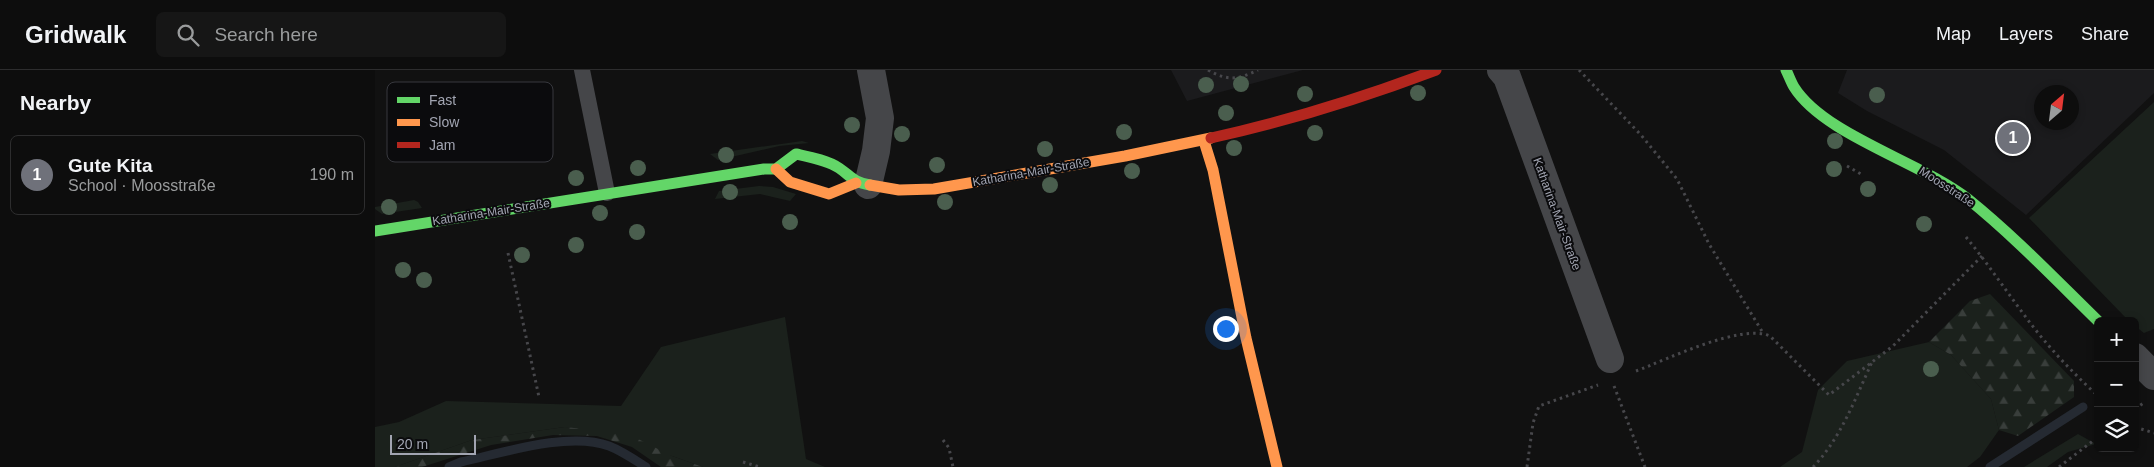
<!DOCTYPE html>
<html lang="en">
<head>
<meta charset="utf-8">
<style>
  body { margin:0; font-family:Arial,sans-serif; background:#161616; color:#f1f3f6 }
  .controls { position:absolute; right:15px; bottom:15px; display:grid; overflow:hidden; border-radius:8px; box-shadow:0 2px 8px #0003 }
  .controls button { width:45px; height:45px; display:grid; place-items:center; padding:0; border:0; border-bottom:1px solid #2d2d2e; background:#0d0d0d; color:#f1f3f6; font:25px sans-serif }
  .compass { position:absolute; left:1659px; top:15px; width:45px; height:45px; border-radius:50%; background:#0d0d0d; box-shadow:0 2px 8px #0003; rotate:28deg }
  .scale { position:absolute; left:15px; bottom:12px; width:86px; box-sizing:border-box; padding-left:5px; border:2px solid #a2a5b2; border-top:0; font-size:14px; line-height:18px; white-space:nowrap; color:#a2a5b2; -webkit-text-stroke:4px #0b0b0d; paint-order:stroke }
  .you { position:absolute; left:850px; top:258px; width:18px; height:18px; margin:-12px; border:4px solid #fff; border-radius:50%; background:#1a73e8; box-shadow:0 0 0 8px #1a73e833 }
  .badge { display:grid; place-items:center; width:32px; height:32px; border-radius:50%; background:#6f717a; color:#fff; font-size:16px; font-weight:700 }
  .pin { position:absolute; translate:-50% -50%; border:2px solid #fff; box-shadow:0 1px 5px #0006 }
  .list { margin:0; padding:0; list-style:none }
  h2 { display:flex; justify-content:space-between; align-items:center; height:65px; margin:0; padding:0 20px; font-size:21px }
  h2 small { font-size:16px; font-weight:400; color:#9a9c9d }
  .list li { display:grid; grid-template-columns:32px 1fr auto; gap:15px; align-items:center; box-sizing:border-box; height:80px; margin:0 10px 10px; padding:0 10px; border:1px solid #2d2d2e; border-radius:8px }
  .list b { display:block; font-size:19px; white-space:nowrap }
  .list p { margin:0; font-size:16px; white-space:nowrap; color:#9a9c9d }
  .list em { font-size:16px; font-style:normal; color:#9a9c9d }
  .icon { flex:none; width:28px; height:28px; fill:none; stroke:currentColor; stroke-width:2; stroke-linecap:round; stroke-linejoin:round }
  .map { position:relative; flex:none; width:1779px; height:397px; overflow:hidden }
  header { display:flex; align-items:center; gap:30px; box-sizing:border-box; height:70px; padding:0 25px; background:#0d0d0d; border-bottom:1px solid #2d2d2e }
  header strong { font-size:24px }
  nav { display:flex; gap:28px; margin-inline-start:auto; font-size:18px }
  .search { width:350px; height:45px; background:#161616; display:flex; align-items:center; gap:12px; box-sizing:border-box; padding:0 18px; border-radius:8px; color:#9a9c9d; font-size:19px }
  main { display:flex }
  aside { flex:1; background:#0d0d0d }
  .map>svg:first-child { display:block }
</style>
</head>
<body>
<header>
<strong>Gridwalk</strong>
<div class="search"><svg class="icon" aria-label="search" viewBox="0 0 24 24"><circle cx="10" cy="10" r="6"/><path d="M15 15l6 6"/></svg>Search here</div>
<nav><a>Map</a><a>Layers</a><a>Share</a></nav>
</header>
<main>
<aside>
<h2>Nearby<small></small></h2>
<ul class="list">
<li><span class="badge">1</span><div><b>Gute Kita</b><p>School · Moosstraße</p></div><em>190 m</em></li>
</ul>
</aside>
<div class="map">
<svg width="1779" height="397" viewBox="0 0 1779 397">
  <defs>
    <pattern id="forest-firs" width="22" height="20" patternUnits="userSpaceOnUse" patternTransform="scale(1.25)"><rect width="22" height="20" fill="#1b211c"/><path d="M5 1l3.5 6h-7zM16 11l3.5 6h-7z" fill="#393e3b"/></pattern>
  </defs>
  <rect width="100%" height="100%" fill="#111"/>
  <g fill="#1b1b1d" fill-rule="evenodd">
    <polygon points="796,0 928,0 812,31"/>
    <path d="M 1472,0 L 1779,0 L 1779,23 L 1651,145 L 1569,80 L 1492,41 L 1463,23 ZM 1666,22 L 1696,22 L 1696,52 L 1666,52 Z"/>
  </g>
  <g fill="#1b211c">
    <polygon points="1779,32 1779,259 1769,263 1760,256 1760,251 1754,251 1750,247 1654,148"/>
    <polygon points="427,71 434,73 404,76 343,90 335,84"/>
    <polygon points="384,116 398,117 421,124 415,131 385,124 340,129 344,121"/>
    <polygon points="39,130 43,132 47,138 7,144 0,139 0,137"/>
    <polygon points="410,247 431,389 450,397 328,397 297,386 190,357 97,370 20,397 0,397 0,357 24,352 71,331 246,336 286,277"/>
    <polygon points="1554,272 1576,285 1616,329 1624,360 1605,387 1592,397 1405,397 1427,382 1443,320 1472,291"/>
    <polygon points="1703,364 1721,374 1693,382 1672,397 1649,397"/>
  </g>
  <g fill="url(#forest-firs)">
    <polygon points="1615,224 1699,311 1699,327 1643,366 1624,360 1616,329 1576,285 1554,272 1595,231"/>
    <polygon points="190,357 253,364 297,386 328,397 286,397 257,377 222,366 178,365 116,375 47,397 20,397 97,370"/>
  </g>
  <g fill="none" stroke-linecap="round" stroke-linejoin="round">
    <g stroke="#252a32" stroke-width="9">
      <path d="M 74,397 L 86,392 C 127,383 194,361 234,376 C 247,381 260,390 271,397"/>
      <polyline points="1615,397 1708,337"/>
    </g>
    <g stroke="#47474b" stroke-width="3" stroke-dasharray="2.5 4" stroke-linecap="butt">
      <path d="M 833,0 C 853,11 862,10 883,0"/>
      <polyline points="1204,0 1266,65 1302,109 1334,174 1388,263"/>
      <polyline points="1472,96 1486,104"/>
      <path d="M 1591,167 C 1613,194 1632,222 1653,250 C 1673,277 1698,303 1723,326"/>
      <polyline points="133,183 164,327"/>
      <path d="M 1261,301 C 1291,290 1366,253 1395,266 L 1454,325 L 1518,276 L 1607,186"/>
      <polyline points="1239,316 1270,397"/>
      <polyline points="1760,339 1770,332"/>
      <polyline points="1760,357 1779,363"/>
      <polyline points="568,370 574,378 578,397"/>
      <polyline points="368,392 385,397"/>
      <polyline points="1152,397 1158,353 1164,336 1223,315"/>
      <path d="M 1438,397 C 1466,368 1480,329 1497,292"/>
      <polyline points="1684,397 1723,367"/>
    </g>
    <polyline stroke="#454649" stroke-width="16" points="207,0 232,123"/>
    <g stroke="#454649" stroke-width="28">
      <polyline points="1126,0 1132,7 1235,289"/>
      <polyline points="493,115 501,81 505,48 496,0"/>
      <polyline points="1760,287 1779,306"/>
    </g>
    <g stroke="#63d668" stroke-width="11">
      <path d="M 1411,0 C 1414,6 1416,12 1419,17 C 1449,65 1546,92 1593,129 C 1639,166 1681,210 1723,251"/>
      <path d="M 0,161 L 389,99 L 401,99 L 421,84 C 435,87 452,90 464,98 C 477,107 478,112 495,115"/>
    </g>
    <g stroke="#ff974d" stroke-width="11">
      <polyline points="829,71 838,100 871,268 902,397"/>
      <polyline points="401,99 415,112 454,124 481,113"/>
      <polyline points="495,115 524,120 559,119 750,86 836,68"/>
    </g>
    <path stroke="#b3261e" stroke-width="11" d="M 836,68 C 913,51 987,28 1061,0"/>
  </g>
  <g fill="#4a5e4e">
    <circle cx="866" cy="14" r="8"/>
    <circle cx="831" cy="15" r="8"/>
    <circle cx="1043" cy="23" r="8"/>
    <circle cx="930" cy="24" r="8"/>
    <circle cx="1502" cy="25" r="8"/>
    <circle cx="851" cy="43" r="8"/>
    <circle cx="477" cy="55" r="8"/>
    <circle cx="749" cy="62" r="8"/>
    <circle cx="940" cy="63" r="8"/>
    <circle cx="527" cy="64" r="8"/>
    <circle cx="1460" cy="71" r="8"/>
    <circle cx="859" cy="78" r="8"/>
    <circle cx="670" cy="79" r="8"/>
    <circle cx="351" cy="85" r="8"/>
    <circle cx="562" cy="95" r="8"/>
    <circle cx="263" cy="98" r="8"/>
    <circle cx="1459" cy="99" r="8"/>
    <circle cx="757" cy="101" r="8"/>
    <circle cx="201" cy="108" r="8"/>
    <circle cx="675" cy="115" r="8"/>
    <circle cx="1493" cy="119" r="8"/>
    <circle cx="355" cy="122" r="8"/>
    <circle cx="570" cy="132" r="8"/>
    <circle cx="14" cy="137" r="8"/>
    <circle cx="225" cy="143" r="8"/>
    <circle cx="415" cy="152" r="8"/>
    <circle cx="1549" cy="154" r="8"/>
    <circle cx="262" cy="162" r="8"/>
    <circle cx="201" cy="175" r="8"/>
    <circle cx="147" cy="185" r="8"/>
    <circle cx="28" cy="200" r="8"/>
    <circle cx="49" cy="210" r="8"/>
    <circle cx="1556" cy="299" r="8"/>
  </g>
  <g text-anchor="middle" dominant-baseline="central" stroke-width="4" stroke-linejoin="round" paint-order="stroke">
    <g font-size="12" fill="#a2a5b2" stroke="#0b0b0d">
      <text transform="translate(656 102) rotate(-10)">Katharina-Mair-Straße</text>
      <text transform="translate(1572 117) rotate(33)">Moosstraße</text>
      <text transform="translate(116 142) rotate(-9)">Katharina-Mair-Straße</text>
      <text transform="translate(1182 144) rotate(70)">Katharina-Mair-Straße</text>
    </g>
  </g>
  <rect x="12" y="12" width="166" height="80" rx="8" fill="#0b0b0d" stroke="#38393f" stroke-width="1"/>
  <rect x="22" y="27" width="23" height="6" fill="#63d668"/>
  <rect x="22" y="49" width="23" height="7" fill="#ff974d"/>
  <rect x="22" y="72" width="23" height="6" fill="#b3261e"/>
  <g font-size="14" fill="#a2a5b2">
    <text x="54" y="35">Fast</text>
    <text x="54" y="57">Slow</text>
    <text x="54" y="80">Jam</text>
  </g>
</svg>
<div class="controls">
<button>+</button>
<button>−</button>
<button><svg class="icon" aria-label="layers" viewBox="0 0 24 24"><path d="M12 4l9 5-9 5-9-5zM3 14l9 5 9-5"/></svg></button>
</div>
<svg class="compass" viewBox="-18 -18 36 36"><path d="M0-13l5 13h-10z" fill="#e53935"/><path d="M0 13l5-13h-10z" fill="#9a9c9d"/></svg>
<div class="scale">20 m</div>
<div class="you"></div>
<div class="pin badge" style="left:1638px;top:68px">1</div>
</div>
</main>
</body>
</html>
